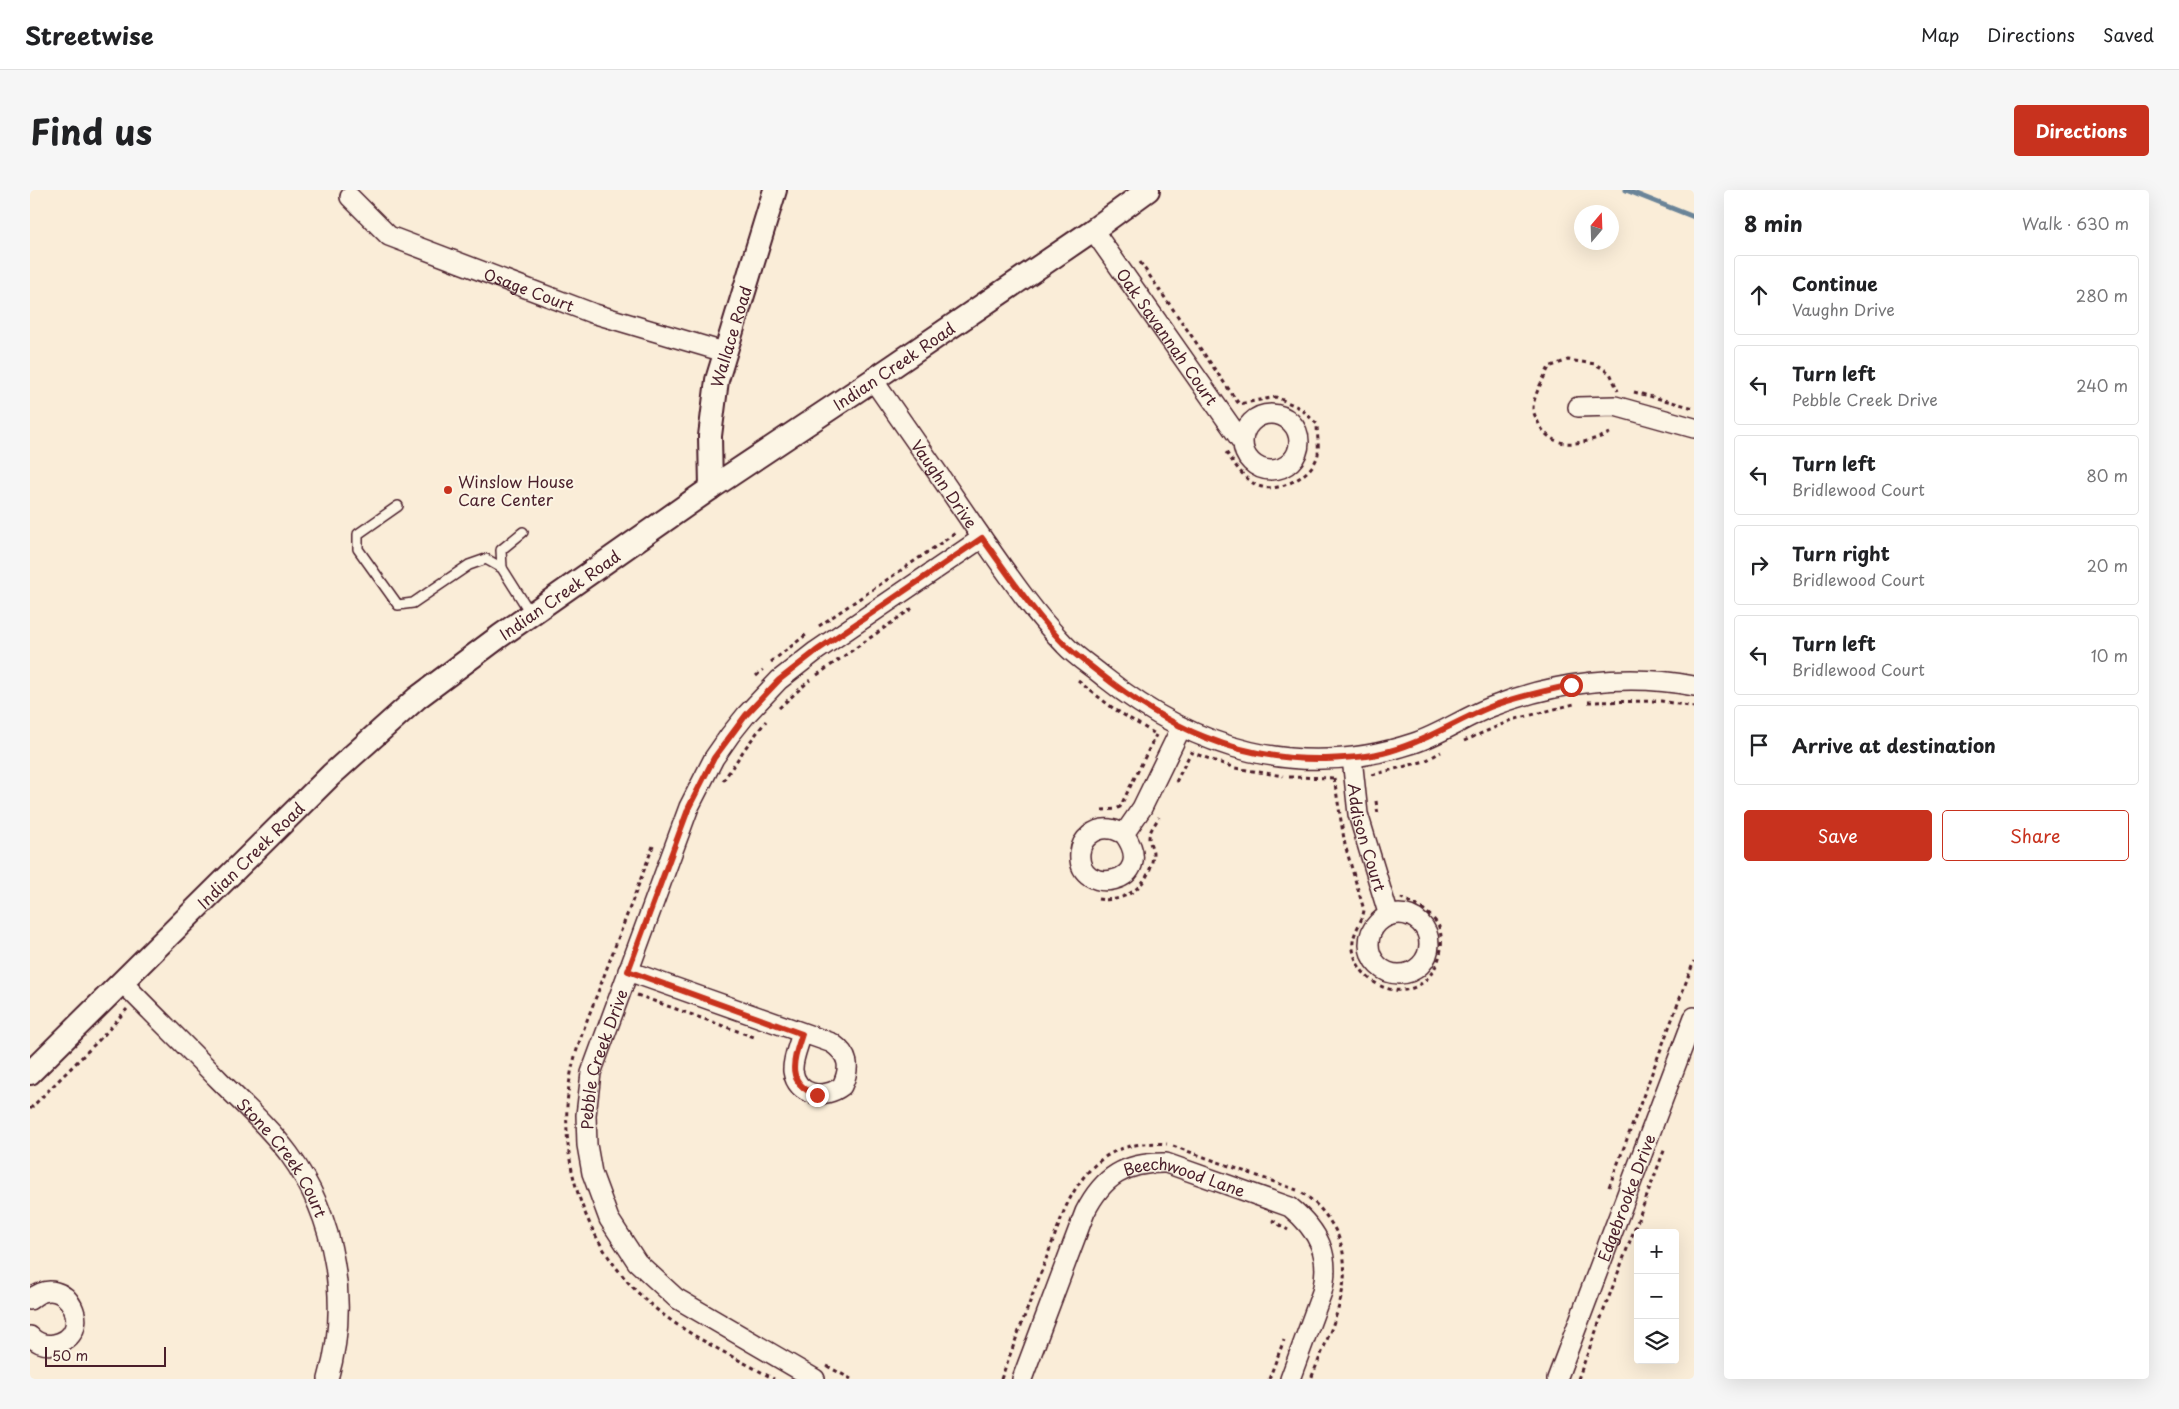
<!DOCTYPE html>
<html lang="en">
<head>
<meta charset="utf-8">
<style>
  body { margin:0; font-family:"Playpen Sans",sans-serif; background:#f6f6f6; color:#202124 }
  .controls { position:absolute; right:15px; bottom:15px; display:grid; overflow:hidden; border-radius:5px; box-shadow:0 5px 20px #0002 }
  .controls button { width:45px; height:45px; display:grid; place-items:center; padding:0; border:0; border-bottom:1px solid #e0e0e0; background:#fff; color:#202124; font:25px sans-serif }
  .compass { position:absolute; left:1544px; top:15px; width:45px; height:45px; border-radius:50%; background:#fff; box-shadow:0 5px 20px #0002; rotate:19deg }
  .scale { position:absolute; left:15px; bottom:12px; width:121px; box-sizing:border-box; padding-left:5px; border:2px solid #4a1f2b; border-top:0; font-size:14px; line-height:18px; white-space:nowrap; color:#4a1f2b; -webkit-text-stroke:4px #fcf5e5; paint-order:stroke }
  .stop { position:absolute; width:15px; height:15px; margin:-11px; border:4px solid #c8321e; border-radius:50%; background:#fff }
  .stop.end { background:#c8321e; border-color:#fff; box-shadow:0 1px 5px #0008 }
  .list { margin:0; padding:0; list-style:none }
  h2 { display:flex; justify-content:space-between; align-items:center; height:65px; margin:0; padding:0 20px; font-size:21px }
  h2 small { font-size:16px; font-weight:400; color:#757577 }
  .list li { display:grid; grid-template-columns:32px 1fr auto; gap:15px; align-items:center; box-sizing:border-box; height:80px; margin:0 10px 10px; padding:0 10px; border:1px solid #e0e0e0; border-radius:5px }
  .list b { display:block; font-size:19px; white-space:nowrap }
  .list p { margin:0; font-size:16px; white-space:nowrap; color:#757577 }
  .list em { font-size:16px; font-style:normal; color:#757577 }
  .actions { display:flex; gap:10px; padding:15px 20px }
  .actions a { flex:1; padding:11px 0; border:1px solid #c8321e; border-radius:5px; text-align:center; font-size:18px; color:#c8321e }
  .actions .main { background:#c8321e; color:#fff }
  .icon { flex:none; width:28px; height:28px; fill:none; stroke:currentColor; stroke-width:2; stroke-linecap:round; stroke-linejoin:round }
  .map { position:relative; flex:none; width:1664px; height:1189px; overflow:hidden; border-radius:5px }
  header { display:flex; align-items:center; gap:30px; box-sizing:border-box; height:70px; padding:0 25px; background:#fff; border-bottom:1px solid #e0e0e0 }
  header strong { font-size:24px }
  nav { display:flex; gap:28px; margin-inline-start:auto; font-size:18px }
  .intro { display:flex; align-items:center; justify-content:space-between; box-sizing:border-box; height:120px; padding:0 30px }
  h1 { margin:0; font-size:35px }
  .button { padding:12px 22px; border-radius:5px; background:#c8321e; color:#fff; font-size:18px; font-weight:700 }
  main { display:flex; gap:30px; padding:0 30px }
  aside { flex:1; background:#fff; border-radius:5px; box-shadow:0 5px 20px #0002 }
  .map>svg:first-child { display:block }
</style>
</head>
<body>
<header>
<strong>Streetwise</strong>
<nav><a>Map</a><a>Directions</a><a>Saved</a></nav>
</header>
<div class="intro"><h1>Find us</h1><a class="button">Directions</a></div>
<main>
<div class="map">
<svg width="1664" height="1189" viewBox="0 0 1664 1189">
  <rect width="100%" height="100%" fill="#faedd8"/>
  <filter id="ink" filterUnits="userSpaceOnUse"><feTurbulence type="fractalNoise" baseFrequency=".02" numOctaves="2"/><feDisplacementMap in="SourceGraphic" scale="10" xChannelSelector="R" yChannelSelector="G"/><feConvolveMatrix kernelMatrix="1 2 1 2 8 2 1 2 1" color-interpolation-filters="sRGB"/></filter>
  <g filter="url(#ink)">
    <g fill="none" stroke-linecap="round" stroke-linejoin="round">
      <polyline stroke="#6b8498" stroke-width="5" points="1596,0 1664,27"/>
      <g stroke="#4a1f2b" stroke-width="12">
        <g id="service">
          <polyline points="368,316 328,344 328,359 368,415 383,413 439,375 456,369 472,378 501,424"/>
          <polyline points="472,378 471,360 493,342"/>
        </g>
      </g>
      <g stroke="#4a1f2b" stroke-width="22">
        <g id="minor">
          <path id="s1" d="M 320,7 L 359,46 L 562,123 L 694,162"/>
          <path id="s2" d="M 1063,40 L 1212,252"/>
          <path id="s3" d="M 843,190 C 878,240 912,289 946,339 C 974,379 1001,420 1035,455 C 1046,467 1061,476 1074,487 C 1165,560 1270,591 1384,553 C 1411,544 1435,527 1461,517 C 1524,492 1597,483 1664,496"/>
          <polyline points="1548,217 1585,216 1664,238"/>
          <circle cx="1241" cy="252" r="28"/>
          <path id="s4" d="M 1322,568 L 1328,624 L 1359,726"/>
          <path d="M 1094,644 C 1131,694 1046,709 1050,663 C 1051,649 1065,637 1080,639 C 1084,639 1090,642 1094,644 L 1112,618 L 1151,538"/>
          <circle cx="1369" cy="754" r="30"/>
          <path d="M 598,781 L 802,853 C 819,865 821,877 812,896 C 795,909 767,907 763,881 C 762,869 769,855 772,843"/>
          <path id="s5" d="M 92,792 C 124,825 157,857 189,890 C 213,914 239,937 259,964 C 306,1028 320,1113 298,1189"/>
          <path d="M 0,1110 C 37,1077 68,1146 24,1154 C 15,1156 7,1153 0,1146"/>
          <path id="s6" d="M 785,1189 L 646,1108 L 607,1072 L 579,1029 L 562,983 L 557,955 L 556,925 L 561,883 L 659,617 L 684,568 L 700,545 L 716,525 L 749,490 L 786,461 L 952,348"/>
          <path id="s7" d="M 992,1189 L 1055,1022 C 1073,986 1096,972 1136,973 L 1260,1017 C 1289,1041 1301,1065 1292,1102 L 1260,1189"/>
          <path id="s8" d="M 1527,1189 L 1664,827"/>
        </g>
      </g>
      <g stroke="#4a1f2b" stroke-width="26">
        <g id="tertiary">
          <path id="s9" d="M 681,298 L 680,246 L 687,190 L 745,0"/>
          <path id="s10" d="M 0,883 L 301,585 L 387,508 L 470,446 L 681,298 L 843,190 L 1063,40 L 1118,0"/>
        </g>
      </g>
      <g stroke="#4a1f2b" stroke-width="3" stroke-dasharray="4 4" stroke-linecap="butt">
        <path d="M 1110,72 L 1209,214 L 1246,207 L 1270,218 L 1287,234 C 1287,243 1289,255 1288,264 C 1286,275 1275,285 1266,290 C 1229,309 1216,291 1196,262"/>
        <polyline points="1604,202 1664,218"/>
        <path d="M 1580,243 C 1555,254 1522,263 1508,232 C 1506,228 1503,222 1503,218 C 1504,204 1513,190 1519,177 L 1538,170 L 1565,174 L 1580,183 L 1588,201"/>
        <polyline points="789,436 927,342"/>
        <polyline points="741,472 777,444"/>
        <polyline points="787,485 884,417"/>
        <polyline points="726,486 733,480"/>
        <polyline points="1048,491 1084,519 1127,545"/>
        <polyline points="1558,512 1631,511 1664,517"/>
        <polyline points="749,518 780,490"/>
        <polyline points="1434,551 1482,530 1544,514"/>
        <polyline points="1160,562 1205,578 1253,586"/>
        <polyline points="1342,585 1395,571 1411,562"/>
        <polyline points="1259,587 1305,588"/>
        <path d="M 1304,588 L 1315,655 L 1334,720 C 1332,734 1321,743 1323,759 C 1327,789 1362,811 1389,795 C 1407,784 1416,758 1409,737 C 1408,733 1401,726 1397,723 C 1391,716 1379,712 1371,708"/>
        <polyline points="693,591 716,557 736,531"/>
        <polyline points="1146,592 1161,562"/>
        <polyline points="1346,611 1348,625"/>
        <polyline points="1072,620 1086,619 1090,617 1126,545"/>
        <path d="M 623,656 C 606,702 588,748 571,794 C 560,823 547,853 541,883 C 525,968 554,1055 618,1112 C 653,1144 703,1166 744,1189"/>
        <path d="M 1068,709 C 1097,714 1122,693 1123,663 C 1123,658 1119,653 1119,648 C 1119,641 1126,633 1129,627"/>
        <polyline points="607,805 724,847"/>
        <polyline points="0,919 74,845 97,819"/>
        <polyline points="1143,956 1267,1000"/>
        <polyline points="1579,997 1664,771"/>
        <path d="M 1272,1003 C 1285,1011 1295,1023 1303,1036 C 1332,1085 1299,1142 1281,1189"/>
        <polyline points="1242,1030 1258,1040"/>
        <polyline points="797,1176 821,1189"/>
        <path d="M 971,1189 L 1034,1021 C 1055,974 1084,949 1137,954"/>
        <polyline points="1239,1189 1254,1150"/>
        <polyline points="1548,1189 1635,958"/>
      </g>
      <use href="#service" stroke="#fcf5e5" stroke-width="9"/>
      <use href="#minor" stroke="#fcf5e5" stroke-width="19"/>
      <use href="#tertiary" stroke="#fcf5e5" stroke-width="22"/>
    </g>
  </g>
  <g fill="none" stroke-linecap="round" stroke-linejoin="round" filter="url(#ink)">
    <path stroke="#c8321e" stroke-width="6" d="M 787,905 C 754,893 764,869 772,844 L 598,781 L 659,617 L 684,568 L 716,525 L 749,490 L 786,461 L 952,348 C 979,385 1004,424 1036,456 C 1045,465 1057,473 1068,482 C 1137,537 1206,571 1296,569 C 1318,568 1339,567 1360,561 C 1396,551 1426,531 1460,517 C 1486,507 1514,501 1541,495"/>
  </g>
  <circle fill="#c8321e" stroke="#fcf5e5" stroke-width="2" cx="418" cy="300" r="5"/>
  <g text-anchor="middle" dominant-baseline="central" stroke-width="4" stroke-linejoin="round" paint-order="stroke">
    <g font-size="16" fill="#4a1f2b" stroke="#fcf5e5">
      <text stroke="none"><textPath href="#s1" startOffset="205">Osage Court</textPath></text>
      <text stroke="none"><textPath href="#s2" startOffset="130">Oak Savannah Court</textPath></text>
      <text stroke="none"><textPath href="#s9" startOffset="154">Wallace Road</textPath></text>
      <text stroke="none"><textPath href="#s10" startOffset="1120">Indian Creek Road</textPath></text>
      <text stroke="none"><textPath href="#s3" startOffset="126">Vaughn Drive</textPath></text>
      <text stroke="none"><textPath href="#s10" startOffset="715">Indian Creek Road</textPath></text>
      <text stroke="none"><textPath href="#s4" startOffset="81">Addison Court</textPath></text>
      <text stroke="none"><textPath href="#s10" startOffset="310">Indian Creek Road</textPath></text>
      <text stroke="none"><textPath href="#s6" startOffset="431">Pebble Creek Drive</textPath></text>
      <text stroke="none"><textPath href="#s5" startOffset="239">Stone Creek Court</textPath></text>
      <text stroke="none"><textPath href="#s7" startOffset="300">Beechwood Lane</textPath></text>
      <text stroke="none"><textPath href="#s8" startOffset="194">Edgebrooke Drive</textPath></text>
    </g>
    <g font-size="16" fill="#4a1f2b" stroke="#fcf5e5" text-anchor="start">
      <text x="428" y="291">Winslow House<tspan x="428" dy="18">Care Center</tspan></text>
    </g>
  </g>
</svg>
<div class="controls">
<button>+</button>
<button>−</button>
<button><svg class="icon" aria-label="layers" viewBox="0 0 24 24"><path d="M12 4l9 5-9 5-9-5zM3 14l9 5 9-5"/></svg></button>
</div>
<svg class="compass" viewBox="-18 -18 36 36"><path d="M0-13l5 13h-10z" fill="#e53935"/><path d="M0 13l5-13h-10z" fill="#757577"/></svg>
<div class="scale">50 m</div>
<div class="stop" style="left:1541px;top:495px"></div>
<div class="stop end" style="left:787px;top:905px"></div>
</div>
<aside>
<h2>8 min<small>Walk · 630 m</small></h2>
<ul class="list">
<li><svg class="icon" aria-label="ahead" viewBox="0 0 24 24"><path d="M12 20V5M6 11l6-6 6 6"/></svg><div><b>Continue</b><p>Vaughn Drive</p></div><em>280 m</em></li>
<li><svg class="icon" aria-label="left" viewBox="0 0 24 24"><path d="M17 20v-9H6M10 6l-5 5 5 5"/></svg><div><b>Turn left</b><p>Pebble Creek Drive</p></div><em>240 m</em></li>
<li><svg class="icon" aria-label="left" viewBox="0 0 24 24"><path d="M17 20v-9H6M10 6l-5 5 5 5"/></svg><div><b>Turn left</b><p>Bridlewood Court</p></div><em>80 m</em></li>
<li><svg class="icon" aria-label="right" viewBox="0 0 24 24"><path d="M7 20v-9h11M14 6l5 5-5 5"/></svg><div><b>Turn right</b><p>Bridlewood Court</p></div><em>20 m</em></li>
<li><svg class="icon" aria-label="left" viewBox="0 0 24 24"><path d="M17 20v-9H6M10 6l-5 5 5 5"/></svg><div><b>Turn left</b><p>Bridlewood Court</p></div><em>10 m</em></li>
<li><svg class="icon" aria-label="arrive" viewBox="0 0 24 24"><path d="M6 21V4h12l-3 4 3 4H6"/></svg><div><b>Arrive at destination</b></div></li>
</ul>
<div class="actions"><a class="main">Save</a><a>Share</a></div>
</aside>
</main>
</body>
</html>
